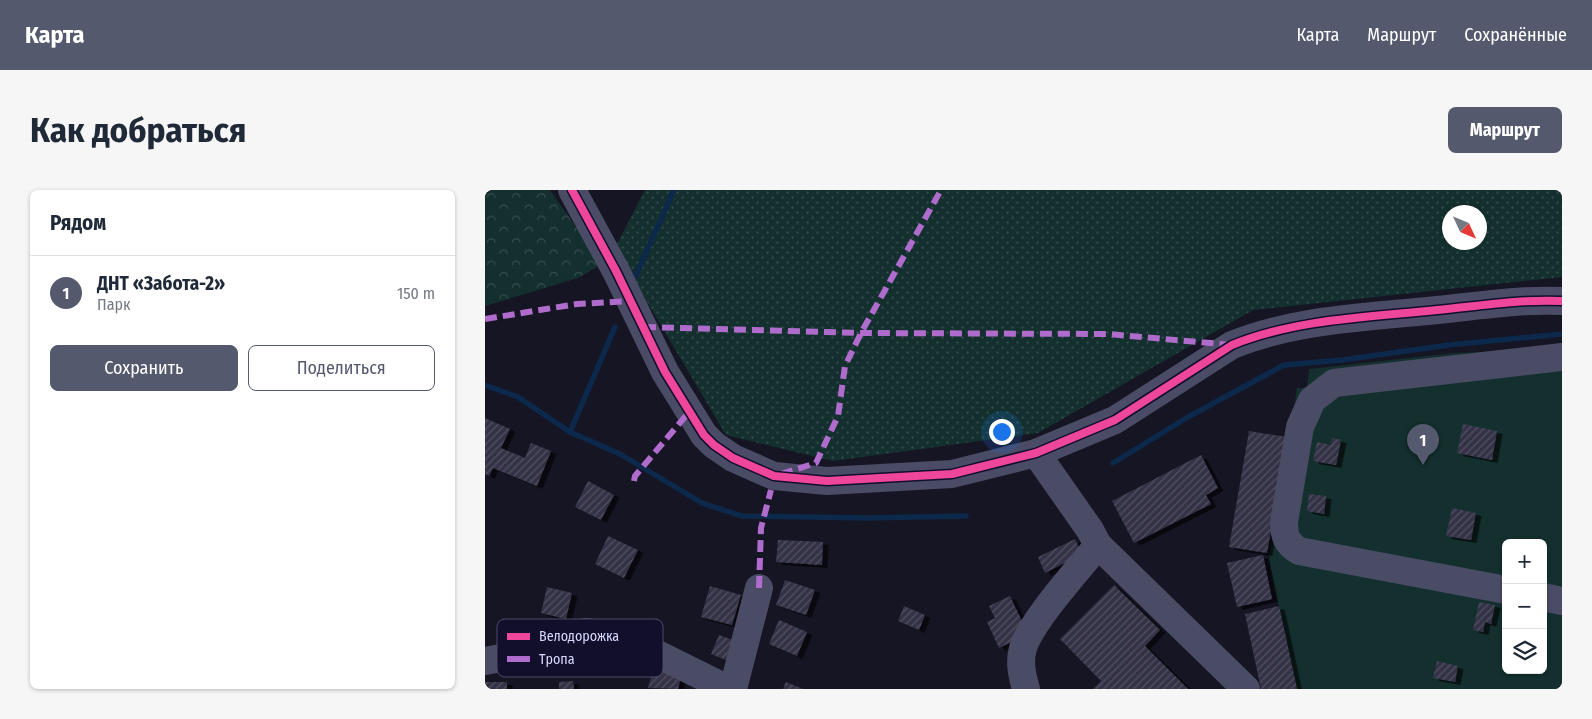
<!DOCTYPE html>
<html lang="ru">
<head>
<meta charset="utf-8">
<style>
  body { margin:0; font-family:"Fira Sans Condensed",sans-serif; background:#f6f6f7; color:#1f2937 }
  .controls { position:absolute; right:15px; bottom:15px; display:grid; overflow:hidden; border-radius:8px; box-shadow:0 1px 4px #0004 }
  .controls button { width:45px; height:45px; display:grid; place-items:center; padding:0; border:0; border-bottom:1px solid #e0e1e3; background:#fff; color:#1f2937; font:25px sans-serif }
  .compass { position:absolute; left:957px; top:15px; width:45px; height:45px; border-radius:50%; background:#fff; box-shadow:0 1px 4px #0004; rotate:134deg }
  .you { position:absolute; left:516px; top:241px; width:18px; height:18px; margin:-12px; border:4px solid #fff; border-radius:50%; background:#1a73e8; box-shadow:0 0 0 8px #1a73e833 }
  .badge { display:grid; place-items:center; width:32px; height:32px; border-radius:50%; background:#54596e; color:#fff; font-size:16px; font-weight:700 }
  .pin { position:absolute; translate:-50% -41px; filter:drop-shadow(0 1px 2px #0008) }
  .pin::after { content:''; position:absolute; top:26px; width:18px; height:15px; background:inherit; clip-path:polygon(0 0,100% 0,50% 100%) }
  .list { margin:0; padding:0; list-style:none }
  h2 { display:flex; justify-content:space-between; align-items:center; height:65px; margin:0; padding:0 20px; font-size:21px }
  h2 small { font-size:16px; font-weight:400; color:#747a83 }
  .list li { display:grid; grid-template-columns:32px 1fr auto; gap:15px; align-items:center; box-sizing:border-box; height:75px; padding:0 20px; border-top:1px solid #e0e1e3 }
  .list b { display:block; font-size:19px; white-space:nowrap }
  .list p { margin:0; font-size:16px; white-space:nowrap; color:#747a83 }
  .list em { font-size:16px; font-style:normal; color:#747a83 }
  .actions { display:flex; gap:10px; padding:15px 20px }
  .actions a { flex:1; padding:11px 0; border:1px solid #54596e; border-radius:8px; text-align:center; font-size:18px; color:#54596e }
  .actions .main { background:#54596e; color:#fff }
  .icon { flex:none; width:28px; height:28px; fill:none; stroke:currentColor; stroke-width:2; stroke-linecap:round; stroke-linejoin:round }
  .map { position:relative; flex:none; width:1077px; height:499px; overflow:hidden; border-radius:8px }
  header { display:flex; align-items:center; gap:30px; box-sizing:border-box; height:70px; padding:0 25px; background:#54596e; color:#fff }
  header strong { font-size:24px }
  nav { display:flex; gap:28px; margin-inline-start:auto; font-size:18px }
  .intro { display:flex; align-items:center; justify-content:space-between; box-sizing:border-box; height:120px; padding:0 30px }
  h1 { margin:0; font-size:35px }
  .button { padding:12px 22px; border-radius:8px; background:#54596e; color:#fff; font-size:18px; font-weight:700 }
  main { display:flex; gap:30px; padding:0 30px }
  aside { flex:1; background:#fff; border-radius:8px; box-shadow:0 1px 4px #0004 }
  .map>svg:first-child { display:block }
</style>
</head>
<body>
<header>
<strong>Карта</strong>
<nav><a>Карта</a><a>Маршрут</a><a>Сохранённые</a></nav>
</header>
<div class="intro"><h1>Как добраться</h1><a class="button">Маршрут</a></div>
<main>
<aside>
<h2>Рядом<small></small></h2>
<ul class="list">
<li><span class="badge">1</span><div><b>ДНТ «Забота-2»</b><p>Парк</p></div><em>150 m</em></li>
</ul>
<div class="actions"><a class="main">Сохранить</a><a>Поделиться</a></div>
</aside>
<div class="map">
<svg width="1077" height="499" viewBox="0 0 1077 499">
  <defs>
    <pattern id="grass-dots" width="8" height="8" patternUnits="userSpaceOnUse" patternTransform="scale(1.25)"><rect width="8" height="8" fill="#13302e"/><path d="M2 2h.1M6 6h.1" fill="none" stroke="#354d4d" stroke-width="1.8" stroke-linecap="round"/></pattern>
    <pattern id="forest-crowns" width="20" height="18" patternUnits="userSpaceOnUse" patternTransform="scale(1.25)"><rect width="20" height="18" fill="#13302e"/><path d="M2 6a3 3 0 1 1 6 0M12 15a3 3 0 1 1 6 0" fill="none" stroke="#354d4d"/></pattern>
    <pattern id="building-hatch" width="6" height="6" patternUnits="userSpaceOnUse" patternTransform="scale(1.25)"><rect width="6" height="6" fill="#343346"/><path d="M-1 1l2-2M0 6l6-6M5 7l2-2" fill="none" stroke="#515062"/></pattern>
    <filter id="shadow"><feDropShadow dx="5.5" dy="3" stdDeviation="0" flood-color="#0009"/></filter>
  </defs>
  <rect width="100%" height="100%" fill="#161524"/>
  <path fill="url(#grass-dots)" fill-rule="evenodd" d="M 160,0 L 1077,0 L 1077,87 L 768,120 L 553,243 L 348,271 L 241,245 L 130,58 ZM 964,22 L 994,22 L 994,52 L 964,52 Z"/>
  <polygon fill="url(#forest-crowns)" points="0,0 65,0 117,74 93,88 0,116"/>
  <path fill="#13302e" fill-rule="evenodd" d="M 1077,159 L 1077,499 L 812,499 L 784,369 L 812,198 L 822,198 L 824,179 L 969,163 ZM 1021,353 L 1058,353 L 1058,480 L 1021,480 Z"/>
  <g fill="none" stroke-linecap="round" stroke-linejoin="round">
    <g stroke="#0c284a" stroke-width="5.5">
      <polyline points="147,94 189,0"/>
      <polyline points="0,195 33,207 85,242 135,264 217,313 257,326 382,328 481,326"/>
      <polyline points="85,242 130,137"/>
      <polyline points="628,273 703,227 799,175 857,170 964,155 1077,144"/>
    </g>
  </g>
  <g fill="url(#building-hatch)" filter="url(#shadow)">
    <polygon points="0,228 25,239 16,258 40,268 46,253 66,261 52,296 8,278 4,286 0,284"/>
    <polygon points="978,234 1012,241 1007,270 972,263"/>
    <polygon points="764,241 802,247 782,363 744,357"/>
    <polygon points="847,248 856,250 851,275 828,271 832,252 846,255"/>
    <polygon points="716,265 733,298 721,305 726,314 649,353 627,311"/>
    <polygon points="103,291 129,305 116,330 90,317"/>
    <polygon points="824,304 841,306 839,324 822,321"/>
    <polygon points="967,318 991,323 986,350 961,346"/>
    <polygon points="123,346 153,360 139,388 110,374"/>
    <polygon points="590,349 597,364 560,383 553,367"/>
    <polygon points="293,350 338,352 337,375 291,372"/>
    <polygon points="778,365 787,409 752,417 742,373"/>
    <polygon points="300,390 330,400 321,425 291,415"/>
    <polygon points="629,395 675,440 660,456 703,499 608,499 616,491 575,449"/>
    <polygon points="225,396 256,405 247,435 216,427"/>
    <polygon points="62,397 87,403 81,429 56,423"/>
    <polygon points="525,406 543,444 514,458 502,432 510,428 504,416"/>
    <polygon points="994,412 1010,415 1006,434 1000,432 998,442 988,440"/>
    <polygon points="419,416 440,425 434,440 413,431"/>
    <polygon points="794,416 812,499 776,499 760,424"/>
    <polygon points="294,430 322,442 312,466 284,454"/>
    <polygon points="234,445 251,451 243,471 226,464"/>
    <polygon points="952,471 973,476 970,492 948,488"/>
    <polygon points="168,480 196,487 193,499 163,498"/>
    <polygon points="88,491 89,499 74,499 74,492"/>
    <rect x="0" y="492" width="22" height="7"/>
    <polygon points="301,492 318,499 298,499"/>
  </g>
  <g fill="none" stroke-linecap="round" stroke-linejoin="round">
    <g stroke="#4a4b65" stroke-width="28">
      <path d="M 87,0 L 131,81 L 180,182 L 219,245 L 229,255 L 248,268 L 289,286 L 342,291 L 467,284 L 551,263 L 630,230 L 747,155 C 811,129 884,127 952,120 C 993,116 1035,109 1077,111"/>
      <polyline points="551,263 605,340 613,355 761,499"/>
      <path d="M 1021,400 L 814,361 C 802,354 799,346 799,332 L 815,237 L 827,210 L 849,193 L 1077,167"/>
      <polyline points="1058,407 1077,411"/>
      <polyline points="0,471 52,461 100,442 136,446 243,499"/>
      <polyline points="248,499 274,398"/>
      <path d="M 541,499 C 537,485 534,472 538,458 C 547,430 593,380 613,355"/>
    </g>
    <g stroke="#b06ccc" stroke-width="6" stroke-dasharray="12 6" stroke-linecap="butt">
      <polyline points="0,129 92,114 146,111"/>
      <polyline points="159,137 376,143 623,144 747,155"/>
      <polyline points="296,284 331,273 353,226 360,176 376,143 456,0"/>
      <polyline points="149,291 150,286 204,222"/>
      <polyline points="274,398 276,338 286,300"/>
    </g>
    <g stroke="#110f2a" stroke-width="11">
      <path id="cycleway" d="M 87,0 L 131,81 L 180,182 L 219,245 L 229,255 L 248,268 L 289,286 L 342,291 L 467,284 L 551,263 L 630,230 L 747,155 C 811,129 884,127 952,120 C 993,116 1035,109 1077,111"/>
    </g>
    <use href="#cycleway" stroke="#ed469a" stroke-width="8"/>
  </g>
  <rect x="12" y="429" width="166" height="58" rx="8" fill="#110f2a" stroke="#4d4b6a" stroke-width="1"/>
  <rect x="22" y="443" width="23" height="7" fill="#ed469a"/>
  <rect x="22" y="466" width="23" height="6" fill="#b06ccc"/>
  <g font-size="14" fill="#d9d8ff">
    <text x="54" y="451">Велодорожка</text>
    <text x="54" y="474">Тропа</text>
  </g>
</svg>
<div class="controls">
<button>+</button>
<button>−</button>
<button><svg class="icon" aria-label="layers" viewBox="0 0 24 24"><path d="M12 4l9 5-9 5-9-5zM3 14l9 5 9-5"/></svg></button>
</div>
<svg class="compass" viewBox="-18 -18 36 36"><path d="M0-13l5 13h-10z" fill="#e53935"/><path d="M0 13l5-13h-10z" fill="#747a83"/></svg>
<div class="you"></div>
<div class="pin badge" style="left:938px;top:275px">1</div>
</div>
</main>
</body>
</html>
